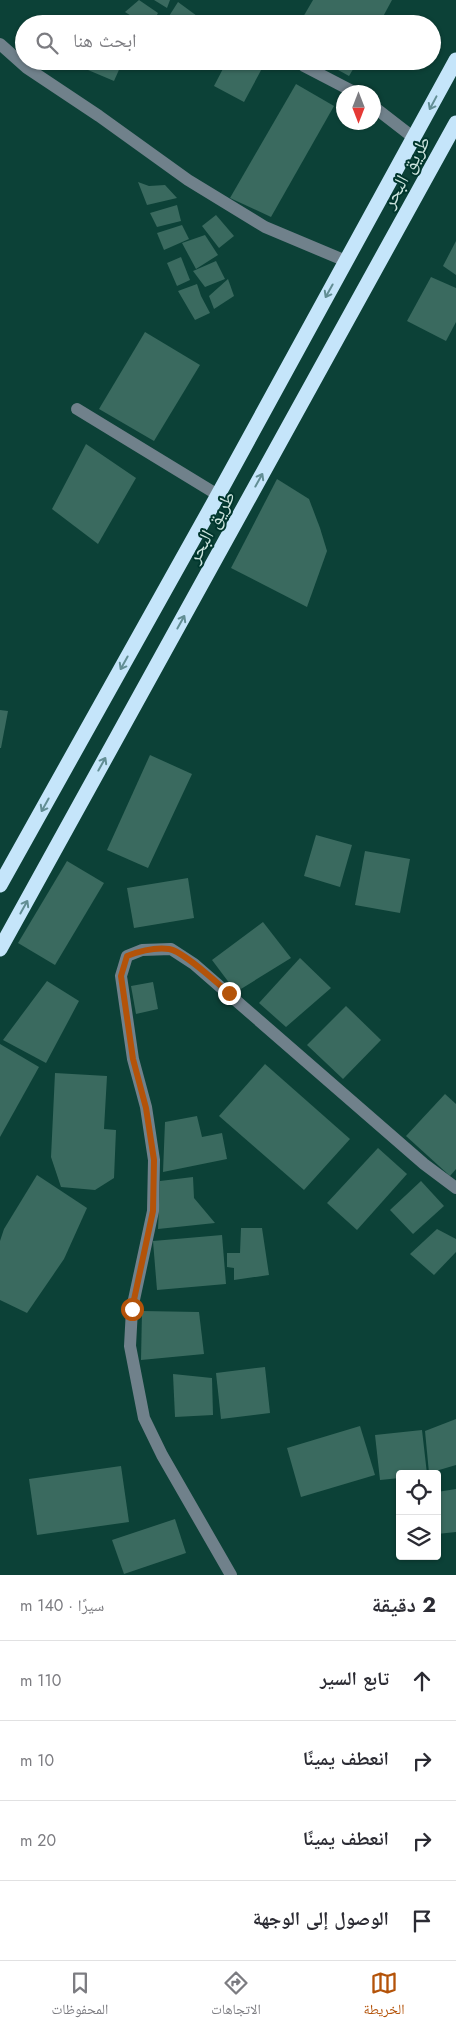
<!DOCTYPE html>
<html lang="ar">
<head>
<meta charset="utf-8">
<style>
  body { margin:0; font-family:Jost,"Noto Naskh Arabic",sans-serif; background:#f7f7f7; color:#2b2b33; direction:rtl }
  .controls { position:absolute; right:15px; bottom:15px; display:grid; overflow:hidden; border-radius:5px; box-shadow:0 1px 4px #0004 }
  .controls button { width:45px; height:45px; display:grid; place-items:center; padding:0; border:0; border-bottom:1px solid #e1e1e2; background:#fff; color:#2b2b33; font:25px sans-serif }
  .compass { position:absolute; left:336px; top:85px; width:45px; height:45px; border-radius:50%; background:#fff; box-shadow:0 1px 4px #0004; rotate:180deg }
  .stop { position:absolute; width:15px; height:15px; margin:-11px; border:4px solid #b45309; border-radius:50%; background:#fff }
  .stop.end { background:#b45309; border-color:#fff; box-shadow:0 1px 5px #0008 }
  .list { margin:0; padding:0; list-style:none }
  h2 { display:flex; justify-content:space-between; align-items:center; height:65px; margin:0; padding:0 20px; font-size:21px }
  h2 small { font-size:16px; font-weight:400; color:#7c7c81 }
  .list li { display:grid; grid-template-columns:32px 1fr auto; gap:15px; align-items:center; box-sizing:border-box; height:80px; padding:0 20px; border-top:1px solid #e1e1e2 }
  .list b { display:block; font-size:19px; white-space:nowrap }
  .list em { font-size:16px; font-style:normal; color:#7c7c81 }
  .icon { flex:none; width:28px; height:28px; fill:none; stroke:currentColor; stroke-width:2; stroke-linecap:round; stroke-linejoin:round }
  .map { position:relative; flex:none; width:456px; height:1575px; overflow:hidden; direction:ltr }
  .search { position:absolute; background:#fff; box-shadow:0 1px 4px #0004; left:15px; right:15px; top:15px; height:55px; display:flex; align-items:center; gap:12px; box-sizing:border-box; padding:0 18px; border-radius:28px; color:#7c7c81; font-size:19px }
  .sheet { height:385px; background:#fff }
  nav { display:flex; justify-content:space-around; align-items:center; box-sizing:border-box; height:70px; border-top:1px solid #e1e1e2; background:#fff; font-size:14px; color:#7c7c81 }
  nav a { display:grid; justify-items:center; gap:2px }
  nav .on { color:#b45309 }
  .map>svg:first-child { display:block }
</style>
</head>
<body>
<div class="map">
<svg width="456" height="1575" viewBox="0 0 456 1575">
  <rect width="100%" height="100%" fill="#0c4137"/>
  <g fill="#3a6a5f">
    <polygon points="139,0 158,13 152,24 144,24 125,12"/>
    <polygon points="154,0 170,0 167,8"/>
    <polygon points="313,0 392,0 379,24 299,24"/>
    <polygon points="178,2 197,16 190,24 164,24"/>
    <polygon points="121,15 135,24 114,24"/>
    <polygon points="86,61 119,61 122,63 114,81 81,67"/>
    <polygon points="227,61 266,61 244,102 214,86"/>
    <polygon points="322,61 358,61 349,76"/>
    <polygon points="296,84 334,106 271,217 230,198"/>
    <polygon points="138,182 149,186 165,185 177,198 147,205"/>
    <polygon points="177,205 181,221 157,227 150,213"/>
    <polygon points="216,215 234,236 219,248 202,226"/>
    <polygon points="182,225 189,239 164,250 157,233"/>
    <polygon points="205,235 218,255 196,269 182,243"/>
    <polygon points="456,241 456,275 443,266"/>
    <polygon points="181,257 190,280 177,286 167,263"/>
    <polygon points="216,261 225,279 205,287 193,271"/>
    <polygon points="431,277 456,288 456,322 446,341 407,321"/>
    <polygon points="228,279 234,296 214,309 209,296"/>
    <polygon points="197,284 201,296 210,313 195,320 178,291"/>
    <polygon points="145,332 200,365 154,441 99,409"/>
    <polygon points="86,444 136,478 98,544 52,509"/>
    <polygon points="277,479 309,499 320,528 327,551 307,607 231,568"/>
    <polygon points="0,710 8,711 1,748 0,748"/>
    <polygon points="150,755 192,774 148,868 107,850"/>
    <polygon points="316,835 352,845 340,887 304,876"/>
    <polygon points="365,851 410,859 400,913 355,905"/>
    <polygon points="67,861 104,883 55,965 18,943"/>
    <polygon points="188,878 194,918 134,928 127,888"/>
    <polygon points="263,922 291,958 236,992 212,960"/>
    <polygon points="300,958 331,988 286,1027 259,1003"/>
    <polygon points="47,981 79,1001 46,1063 3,1040"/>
    <polygon points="153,982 158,1009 136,1014 131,986"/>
    <polygon points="346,1006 381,1040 343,1079 307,1045"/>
    <polygon points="0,1044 39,1067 0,1137"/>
    <polygon points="265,1064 350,1139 304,1190 219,1116"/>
    <polygon points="55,1073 107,1076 104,1129 116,1130 114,1178 95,1190 61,1187 51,1157"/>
    <polygon points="445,1094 456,1104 456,1169 450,1176 406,1136"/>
    <polygon points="197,1116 202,1137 222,1133 227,1159 163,1172 165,1122"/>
    <polygon points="378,1148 407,1174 357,1230 327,1203"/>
    <polygon points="37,1175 87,1208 64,1259 27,1313 0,1300 0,1241 4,1229"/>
    <polygon points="193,1177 194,1198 215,1223 158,1229 160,1181"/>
    <polygon points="421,1181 444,1206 413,1234 390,1210"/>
    <polygon points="241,1228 262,1228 269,1275 234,1280 234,1268 227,1267 227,1253 240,1253"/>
    <polygon points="437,1229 456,1239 456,1252 434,1275 410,1254"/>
    <polygon points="222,1235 226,1284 157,1290 153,1241"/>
    <polygon points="142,1311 199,1312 204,1354 141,1360"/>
    <polygon points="265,1367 270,1413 221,1419 216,1373"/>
    <polygon points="173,1374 212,1378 213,1415 175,1417"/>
    <polygon points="456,1419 456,1465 429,1473 425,1431"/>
    <polygon points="360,1426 375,1475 301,1497 287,1448"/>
    <polygon points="422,1430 427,1474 400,1474 400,1478 380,1480 375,1435"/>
    <polygon points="121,1466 129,1522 37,1535 29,1479"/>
    <polygon points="456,1489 456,1532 437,1534 437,1492"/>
    <polygon points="175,1519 186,1553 124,1574 112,1540"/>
  </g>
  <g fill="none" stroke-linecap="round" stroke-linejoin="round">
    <g stroke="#70818b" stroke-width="12">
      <polyline points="0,44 27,68 99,116 188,180 265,227 346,261"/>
      <polyline points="304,66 354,92"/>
      <polyline points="374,107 414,138"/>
      <polyline points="77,409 218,495"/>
      <polyline points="231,1575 162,1455 144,1418 130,1346 132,1309 153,1211 154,1160 146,1107 133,1059 121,976 127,956 142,950 171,949 194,964 424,1164 456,1188"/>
    </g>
    <g stroke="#c5e5fa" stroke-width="15">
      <polyline points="0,885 218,495 456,60"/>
      <polyline points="0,949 456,123"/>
    </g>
  </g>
  <defs><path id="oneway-shaft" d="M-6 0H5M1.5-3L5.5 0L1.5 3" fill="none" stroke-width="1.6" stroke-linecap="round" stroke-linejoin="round" transform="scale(1.25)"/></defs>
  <g stroke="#628e94">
    <use href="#oneway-shaft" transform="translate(433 103) rotate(118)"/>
    <use href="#oneway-shaft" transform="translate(329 291) rotate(119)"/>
    <use href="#oneway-shaft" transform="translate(259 480) rotate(-61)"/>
    <use href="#oneway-shaft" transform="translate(181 622) rotate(-61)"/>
    <use href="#oneway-shaft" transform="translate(124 663) rotate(119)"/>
    <use href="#oneway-shaft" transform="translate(102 764) rotate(-61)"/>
    <use href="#oneway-shaft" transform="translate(45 805) rotate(119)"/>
    <use href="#oneway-shaft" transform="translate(24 907) rotate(-61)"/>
  </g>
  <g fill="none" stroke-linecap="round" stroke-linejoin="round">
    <path stroke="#b45309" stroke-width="6" d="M 132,1309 L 153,1211 L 154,1160 L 146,1108 L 133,1059 L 121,976 L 127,956 C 140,951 154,947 169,949 C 183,951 217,983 229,993"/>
  </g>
  <g text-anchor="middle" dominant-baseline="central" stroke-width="4" stroke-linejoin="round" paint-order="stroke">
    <g font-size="19" fill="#cce5df" stroke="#00362d">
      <text transform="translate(406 172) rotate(-61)">طريق البحر</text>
      <text transform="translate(211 527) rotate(-61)">طريق البحر</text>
    </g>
  </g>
</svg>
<div class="controls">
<button><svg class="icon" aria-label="locate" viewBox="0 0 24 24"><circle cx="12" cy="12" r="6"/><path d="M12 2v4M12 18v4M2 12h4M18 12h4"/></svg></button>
<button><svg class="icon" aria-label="layers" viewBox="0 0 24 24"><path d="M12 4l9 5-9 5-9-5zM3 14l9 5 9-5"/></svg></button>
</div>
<svg class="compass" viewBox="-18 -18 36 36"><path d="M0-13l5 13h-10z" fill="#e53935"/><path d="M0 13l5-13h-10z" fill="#7c7c81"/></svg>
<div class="stop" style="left:132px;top:1309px"></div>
<div class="stop end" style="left:229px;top:993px"></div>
<div class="search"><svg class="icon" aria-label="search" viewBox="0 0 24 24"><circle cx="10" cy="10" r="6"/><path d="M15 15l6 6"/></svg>ابحث هنا</div>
</div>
<section class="sheet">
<h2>2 دقيقة<small>سيرًا · 140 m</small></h2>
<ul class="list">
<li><svg class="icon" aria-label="ahead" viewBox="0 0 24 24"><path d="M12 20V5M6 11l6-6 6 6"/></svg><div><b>تابع السير</b></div><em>110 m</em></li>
<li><svg class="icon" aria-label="right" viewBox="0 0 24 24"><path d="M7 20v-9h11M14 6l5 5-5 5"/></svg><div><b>انعطف يمينًا</b></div><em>10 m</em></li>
<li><svg class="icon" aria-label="right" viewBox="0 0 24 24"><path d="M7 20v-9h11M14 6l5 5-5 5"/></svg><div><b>انعطف يمينًا</b></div><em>20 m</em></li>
<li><svg class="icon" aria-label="arrive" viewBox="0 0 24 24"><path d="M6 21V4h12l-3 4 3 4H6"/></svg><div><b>الوصول إلى الوجهة</b></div></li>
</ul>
</section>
<nav>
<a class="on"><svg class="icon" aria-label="map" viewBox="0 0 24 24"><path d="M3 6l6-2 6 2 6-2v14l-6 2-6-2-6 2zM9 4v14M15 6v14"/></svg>الخريطة</a>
<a><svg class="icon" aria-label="directions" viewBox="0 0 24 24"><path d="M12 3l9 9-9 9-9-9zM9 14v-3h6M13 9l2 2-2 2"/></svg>الاتجاهات</a>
<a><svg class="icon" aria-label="saved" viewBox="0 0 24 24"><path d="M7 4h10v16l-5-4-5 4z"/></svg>المحفوظات</a>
</nav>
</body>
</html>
